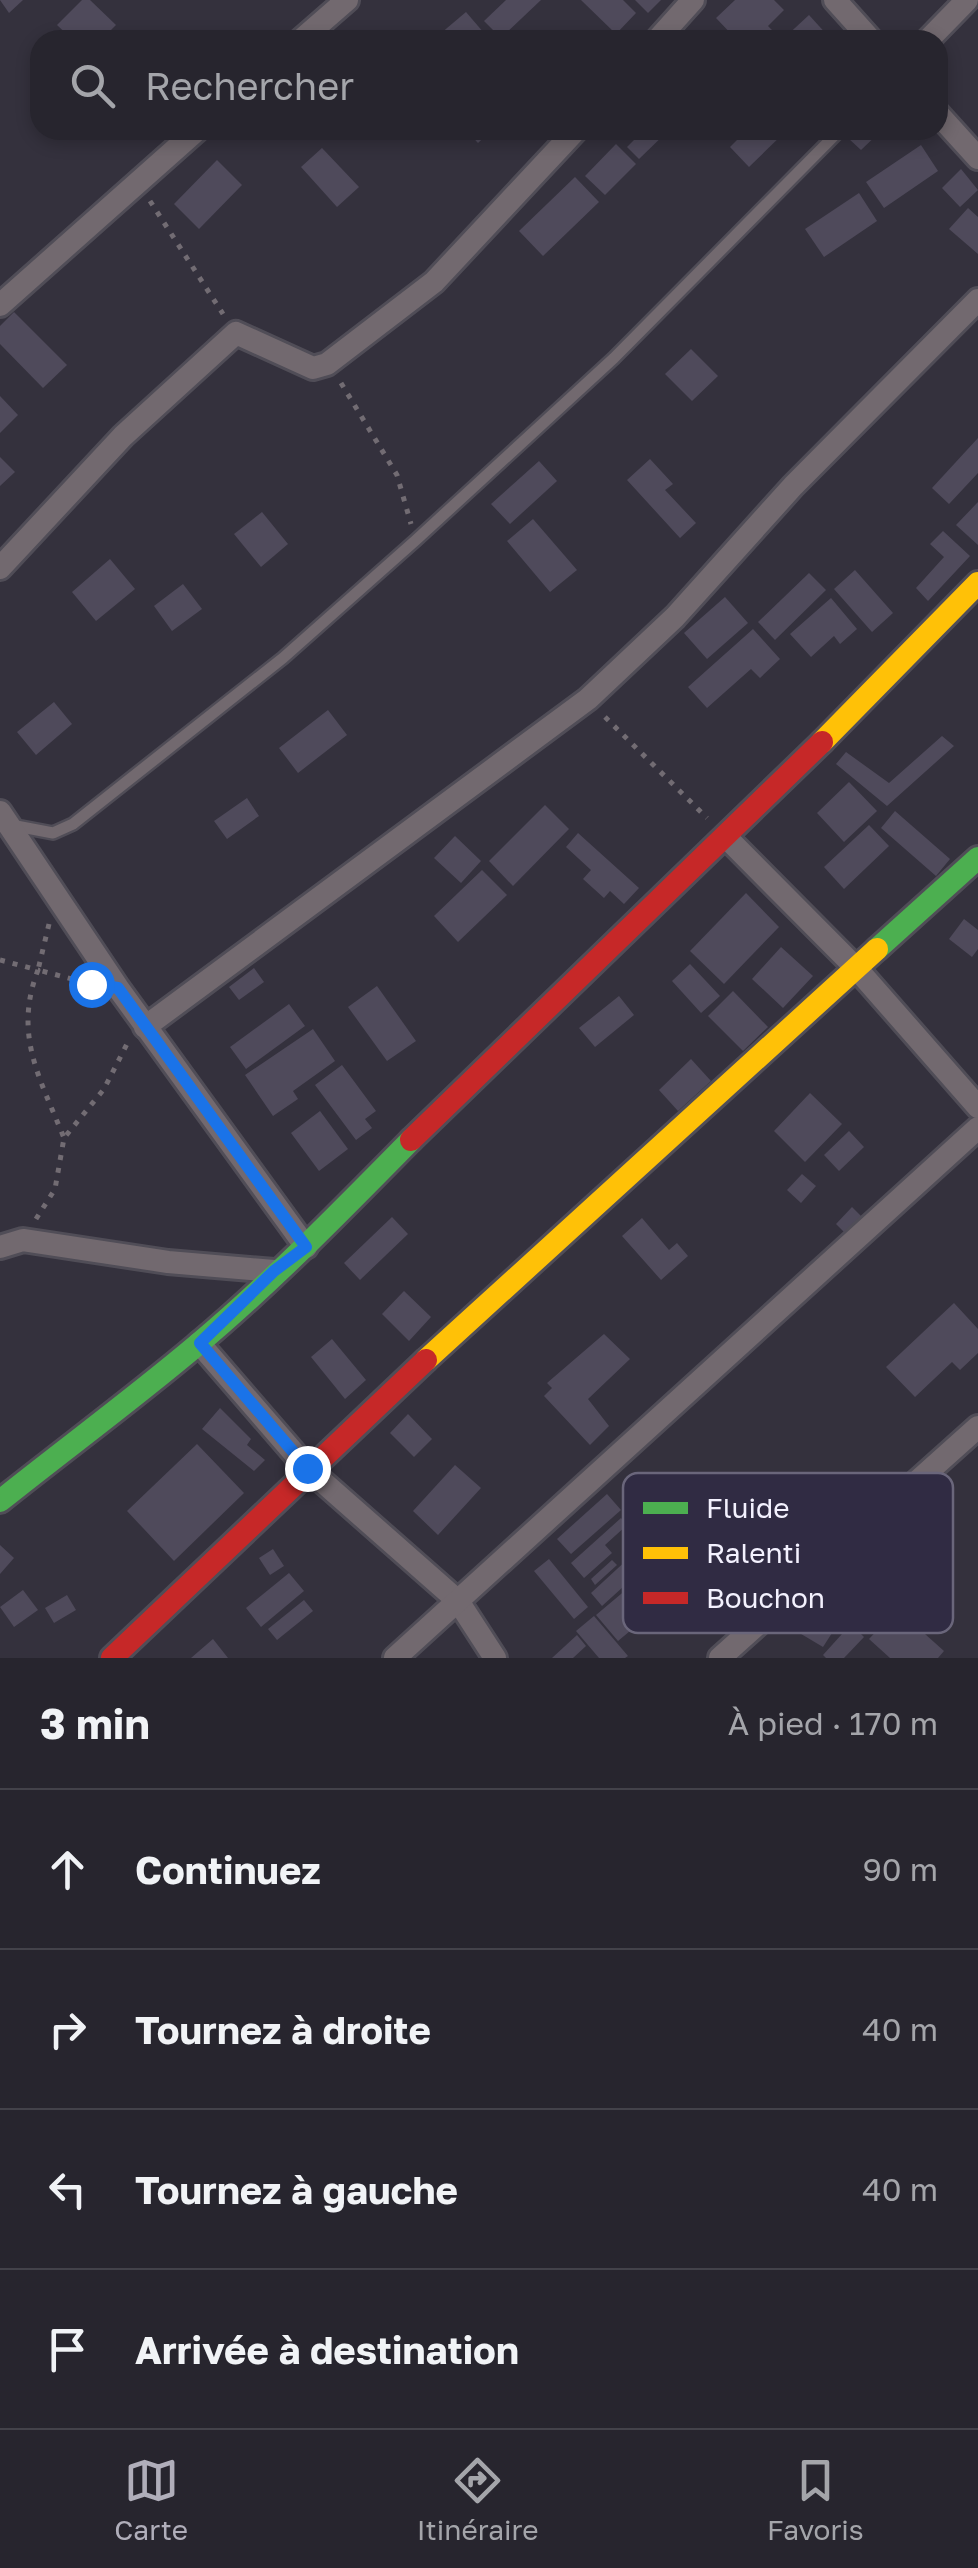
<!DOCTYPE html>
<html lang="fr">
<head>
<meta charset="utf-8">
<style>
  body { margin:0; font-family:"Golos Text",sans-serif; background:#33313a; color:#f1f3f6 }
  .stop { position:absolute; width:30px; height:30px; margin:-22px; border:8px solid #1a73e8; border-radius:50%; background:#fff }
  .stop.end { background:#1a73e8; border-color:#fff; box-shadow:0 2px 10px #0008 }
  .list { margin:0; padding:0; list-style:none }
  h2 { display:flex; justify-content:space-between; align-items:center; height:130px; margin:0; padding:0 40px; font-size:42px }
  h2 small { font-size:32px; font-weight:400; color:#a4a5aa }
  .list li { display:grid; grid-template-columns:65px 1fr auto; gap:30px; align-items:center; box-sizing:border-box; height:160px; padding:0 40px; border-top:2px solid #43424a }
  .list b { display:block; font-size:38px; white-space:nowrap }
  .list em { font-size:32px; font-style:normal; color:#a4a5aa }
  .icon { flex:none; width:55px; height:55px; fill:none; stroke:currentColor; stroke-width:2; stroke-linecap:round; stroke-linejoin:round }
  .map { position:relative; flex:none; width:978px; height:1658px; overflow:hidden }
  .search { position:absolute; background:#27252e; box-shadow:0 5px 15px #0003; left:30px; right:30px; top:30px; height:110px; display:flex; align-items:center; gap:25px; box-sizing:border-box; padding:0 35px; border-radius:30px; color:#a4a5aa; font-size:38px }
  .sheet { height:770px; background:#27252e }
  nav { display:flex; justify-content:space-around; align-items:center; box-sizing:border-box; height:140px; border-top:2px solid #43424a; background:#27252e; font-size:28px; color:#a4a5aa }
  nav a { display:grid; justify-items:center; gap:5px }
  nav .on { color:#b0aeba }
  .map>svg:first-child { display:block }
</style>
</head>
<body>
<div class="map">
<svg width="978" height="1658" viewBox="0 0 978 1658">
  <rect width="100%" height="100%" fill="#34313d"/>
  <g fill="#4f4a5b">
    <polygon points="0,0 23,0 9,13"/>
    <polygon points="82,0 90,0 116,25 101,40 73,40 57,25"/>
    <polygon points="506,0 541,0 501,38 484,21"/>
    <polygon points="581,0 623,0 636,13 616,34"/>
    <polygon points="635,0 661,0 648,13"/>
    <polygon points="735,0 774,0 784,10 768,26 775,33 768,40 737,40 716,18"/>
    <polygon points="466,12 490,40 445,40 440,34"/>
    <polygon points="809,15 829,37 825,40 782,40"/>
    <polygon points="466,130 492,130 478,143"/>
    <polygon points="644,130 669,130 639,159 627,147"/>
    <polygon points="747,130 787,130 749,167 730,147"/>
    <polygon points="857,130 882,130 861,150 848,138"/>
    <polygon points="616,144 636,164 605,195 585,176"/>
    <polygon points="921,145 938,171 884,208 866,182"/>
    <polygon points="322,148 359,187 337,207 301,167"/>
    <polygon points="217,160 242,185 199,229 174,204"/>
    <polygon points="961,169 978,190 960,207 942,188"/>
    <polygon points="575,177 599,202 543,256 519,231"/>
    <polygon points="859,193 877,221 824,257 805,229"/>
    <polygon points="968,208 978,217 978,254 949,229"/>
    <polygon points="14,312 67,365 43,388 0,344 0,326"/>
    <polygon points="691,349 718,376 692,401 665,374"/>
    <polygon points="0,396 18,415 0,433"/>
    <polygon points="978,438 978,473 949,504 932,488"/>
    <polygon points="0,457 15,472 0,486"/>
    <polygon points="650,459 673,484 665,490 696,523 680,538 627,480"/>
    <polygon points="539,461 557,481 510,524 491,504"/>
    <polygon points="978,502 978,545 956,525"/>
    <polygon points="262,512 288,544 261,567 234,534"/>
    <polygon points="533,519 577,570 550,592 507,541"/>
    <polygon points="943,531 970,556 928,601 916,588 944,557 930,544"/>
    <polygon points="110,559 135,589 96,621 72,592"/>
    <polygon points="855,570 893,613 872,632 834,589"/>
    <polygon points="809,573 826,590 775,640 758,622"/>
    <polygon points="183,584 202,609 172,631 154,606"/>
    <polygon points="725,597 748,623 707,659 684,633"/>
    <polygon points="831,598 857,629 840,644 834,636 811,657 790,634"/>
    <polygon points="753,629 780,659 760,678 751,669 707,708 688,687"/>
    <polygon points="54,702 72,724 36,755 17,732"/>
    <polygon points="328,710 347,735 298,773 279,748"/>
    <polygon points="942,736 954,746 887,806 836,764 846,752 889,783"/>
    <polygon points="849,782 877,811 844,842 817,813"/>
    <polygon points="247,798 259,816 227,839 214,821"/>
    <polygon points="545,805 569,829 513,886 489,861"/>
    <polygon points="895,811 950,859 936,876 881,828"/>
    <polygon points="869,825 889,846 844,889 824,867"/>
    <polygon points="578,833 639,888 624,904 610,891 604,898 583,879 591,870 566,847"/>
    <polygon points="455,836 481,861 461,883 434,858"/>
    <polygon points="482,870 507,895 458,942 434,916"/>
    <polygon points="746,893 779,927 724,984 690,951"/>
    <polygon points="964,919 978,930 978,949 972,957 949,939"/>
    <polygon points="781,947 813,976 783,1008 752,979"/>
    <polygon points="690,964 720,996 701,1013 672,981"/>
    <polygon points="254,968 264,982 239,1000 229,987"/>
    <polygon points="377,986 416,1041 387,1061 348,1007"/>
    <polygon points="733,991 768,1027 743,1051 708,1016"/>
    <polygon points="619,996 634,1015 595,1047 579,1028"/>
    <polygon points="289,1004 305,1026 246,1069 230,1047"/>
    <polygon points="313,1029 335,1061 293,1091 298,1099 273,1116 245,1075"/>
    <polygon points="691,1059 711,1081 678,1111 659,1090"/>
    <polygon points="342,1065 376,1111 365,1119 372,1128 356,1140 315,1085"/>
    <polygon points="810,1093 842,1124 805,1162 774,1131"/>
    <polygon points="320,1111 348,1149 319,1171 291,1133"/>
    <polygon points="849,1131 864,1147 839,1171 824,1155"/>
    <polygon points="802,1174 816,1186 801,1203 787,1190"/>
    <polygon points="852,1207 865,1220 848,1236 836,1224"/>
    <polygon points="392,1217 408,1234 360,1280 344,1263"/>
    <polygon points="642,1218 669,1250 677,1243 688,1256 661,1280 622,1236"/>
    <polygon points="404,1291 431,1317 409,1341 382,1314"/>
    <polygon points="954,1303 978,1329 978,1353 960,1370 952,1362 915,1397 886,1367"/>
    <polygon points="604,1334 630,1359 588,1399 609,1426 590,1445 544,1396 552,1388 547,1383"/>
    <polygon points="332,1339 366,1380 345,1399 311,1357"/>
    <polygon points="220,1408 251,1439 247,1445 265,1460 254,1471 202,1429"/>
    <polygon points="408,1414 432,1439 414,1457 390,1433"/>
    <polygon points="197,1444 244,1493 174,1561 127,1511"/>
    <polygon points="455,1465 481,1488 438,1535 413,1511"/>
    <polygon points="607,1494 621,1510 571,1554 557,1539"/>
    <polygon points="621,1518 627,1525 605,1545 612,1553 584,1578 571,1563"/>
    <polygon points="0,1545 14,1558 0,1574"/>
    <polygon points="643,1545 655,1558 602,1606 591,1593"/>
    <polygon points="273,1549 284,1566 270,1575 259,1558"/>
    <polygon points="665,1557 692,1590 659,1617 654,1611 618,1641 596,1615"/>
    <polygon points="549,1559 588,1607 574,1619 534,1571"/>
    <polygon points="612,1560 617,1565 595,1585 591,1579"/>
    <polygon points="289,1573 304,1591 261,1627 246,1608"/>
    <polygon points="23,1590 38,1610 14,1627 0,1607"/>
    <polygon points="67,1595 76,1610 54,1623 45,1608"/>
    <polygon points="304,1600 313,1611 277,1640 268,1629"/>
    <polygon points="897,1609 944,1651 938,1658 890,1658 869,1639"/>
    <polygon points="795,1610 832,1633 823,1647 786,1625"/>
    <polygon points="594,1616 628,1656 625,1658 599,1658 576,1631"/>
    <polygon points="851,1624 864,1637 844,1658 826,1658 823,1655"/>
    <polygon points="577,1635 586,1646 573,1658 552,1658"/>
    <polygon points="213,1639 228,1658 191,1658"/>
  </g>
  <g fill="none" stroke-linecap="round" stroke-linejoin="round">
    <g stroke="#504d57" stroke-width="16">
      <polyline id="lane" points="11,825 53,833 73,824 283,658 416,540 614,358 840,130"/>
    </g>
    <g stroke="#504d57" stroke-width="28">
      <g id="street">
        <polyline points="835,0 871,40"/>
        <polyline points="301,40 347,0"/>
        <polyline points="657,40 693,0"/>
        <polyline points="928,40 967,0"/>
        <polyline points="938,114 978,158"/>
        <polyline points="0,305 197,130"/>
        <polyline points="0,568 123,436 236,333 313,368 327,364 434,282 576,130"/>
        <polyline points="0,812 118,988 306,1247"/>
        <polyline points="727,838 857,969 978,1107"/>
        <polyline points="145,1027 588,699 675,617 793,486 978,300"/>
        <polyline points="0,1247 23,1240 168,1262 274,1271"/>
        <polyline points="199,1343 307,1468 458,1601 495,1658"/>
        <polyline points="395,1658 978,1128"/>
        <polyline points="720,1658 978,1427"/>
      </g>
    </g>
    <g stroke="#504d57" stroke-width="28">
      <g id="fast">
        <polyline points="877,949 978,858"/>
        <path d="M 0,1501 C 65,1449 133,1399 197,1345 C 272,1282 342,1210 411,1140"/>
      </g>
    </g>
    <g stroke="#504d57" stroke-width="28">
      <g id="slow">
        <polyline points="822,742 978,583"/>
        <polyline points="426,1360 877,949"/>
      </g>
    </g>
    <g stroke="#504d57" stroke-width="28">
      <g id="jam">
        <polyline points="411,1140 822,742"/>
        <polyline points="112,1658 426,1360"/>
      </g>
    </g>
    <g stroke="#726c73" stroke-width="5" stroke-dasharray="5 8" stroke-linecap="butt">
      <polyline points="150,201 223,314"/>
      <polyline points="341,383 397,475 411,524"/>
      <polyline points="605,717 707,818"/>
      <polyline points="49,924 38,970 87,983"/>
      <path d="M 0,960 L 38,970 C 13,1035 40,1078 64,1138"/>
      <polyline points="36,1219 55,1189 64,1138 104,1089 128,1042"/>
    </g>
    <use href="#lane" stroke="#72696f" stroke-width="11"/>
    <use href="#street" stroke="#72696f" stroke-width="22"/>
    <use href="#fast" stroke="#4caf50" stroke-width="22"/>
    <use href="#slow" stroke="#ffc107" stroke-width="22"/>
    <use href="#jam" stroke="#c62828" stroke-width="22"/>
  </g>
  <g fill="none" stroke-linecap="round" stroke-linejoin="round">
    <polyline stroke="#1a73e8" stroke-width="12" points="91,984 118,988 306,1247 274,1271 200,1343 307,1468"/>
  </g>
  <rect x="623" y="1473" width="330" height="160" rx="15" fill="#302b43" stroke="#6a667b" stroke-width="2.5"/>
  <rect x="643" y="1502" width="45" height="12" fill="#4caf50"/>
  <rect x="643" y="1547" width="45" height="12" fill="#ffc107"/>
  <rect x="643" y="1592" width="45" height="12" fill="#c62828"/>
  <g font-size="28" fill="#f3f1fe">
    <text x="706" y="1518">Fluide</text>
    <text x="706" y="1563">Ralenti</text>
    <text x="706" y="1608">Bouchon</text>
  </g>
</svg>
<div class="stop" style="left:91px;top:984px"></div>
<div class="stop end" style="left:307px;top:1468px"></div>
<div class="search"><svg class="icon" aria-label="search" viewBox="0 0 24 24"><circle cx="10" cy="10" r="6"/><path d="M15 15l6 6"/></svg>Rechercher</div>
</div>
<section class="sheet">
<h2>3 min<small>À pied · 170 m</small></h2>
<ul class="list">
<li><svg class="icon" aria-label="ahead" viewBox="0 0 24 24"><path d="M12 20V5M6 11l6-6 6 6"/></svg><div><b>Continuez</b></div><em>90 m</em></li>
<li><svg class="icon" aria-label="right" viewBox="0 0 24 24"><path d="M7 20v-9h11M14 6l5 5-5 5"/></svg><div><b>Tournez à droite</b></div><em>40 m</em></li>
<li><svg class="icon" aria-label="left" viewBox="0 0 24 24"><path d="M17 20v-9H6M10 6l-5 5 5 5"/></svg><div><b>Tournez à gauche</b></div><em>40 m</em></li>
<li><svg class="icon" aria-label="arrive" viewBox="0 0 24 24"><path d="M6 21V4h12l-3 4 3 4H6"/></svg><div><b>Arrivée à destination</b></div></li>
</ul>
</section>
<nav>
<a class="on"><svg class="icon" aria-label="map" viewBox="0 0 24 24"><path d="M3 6l6-2 6 2 6-2v14l-6 2-6-2-6 2zM9 4v14M15 6v14"/></svg>Carte</a>
<a><svg class="icon" aria-label="directions" viewBox="0 0 24 24"><path d="M12 3l9 9-9 9-9-9zM9 14v-3h6M13 9l2 2-2 2"/></svg>Itinéraire</a>
<a><svg class="icon" aria-label="saved" viewBox="0 0 24 24"><path d="M7 4h10v16l-5-4-5 4z"/></svg>Favoris</a>
</nav>
</body>
</html>
